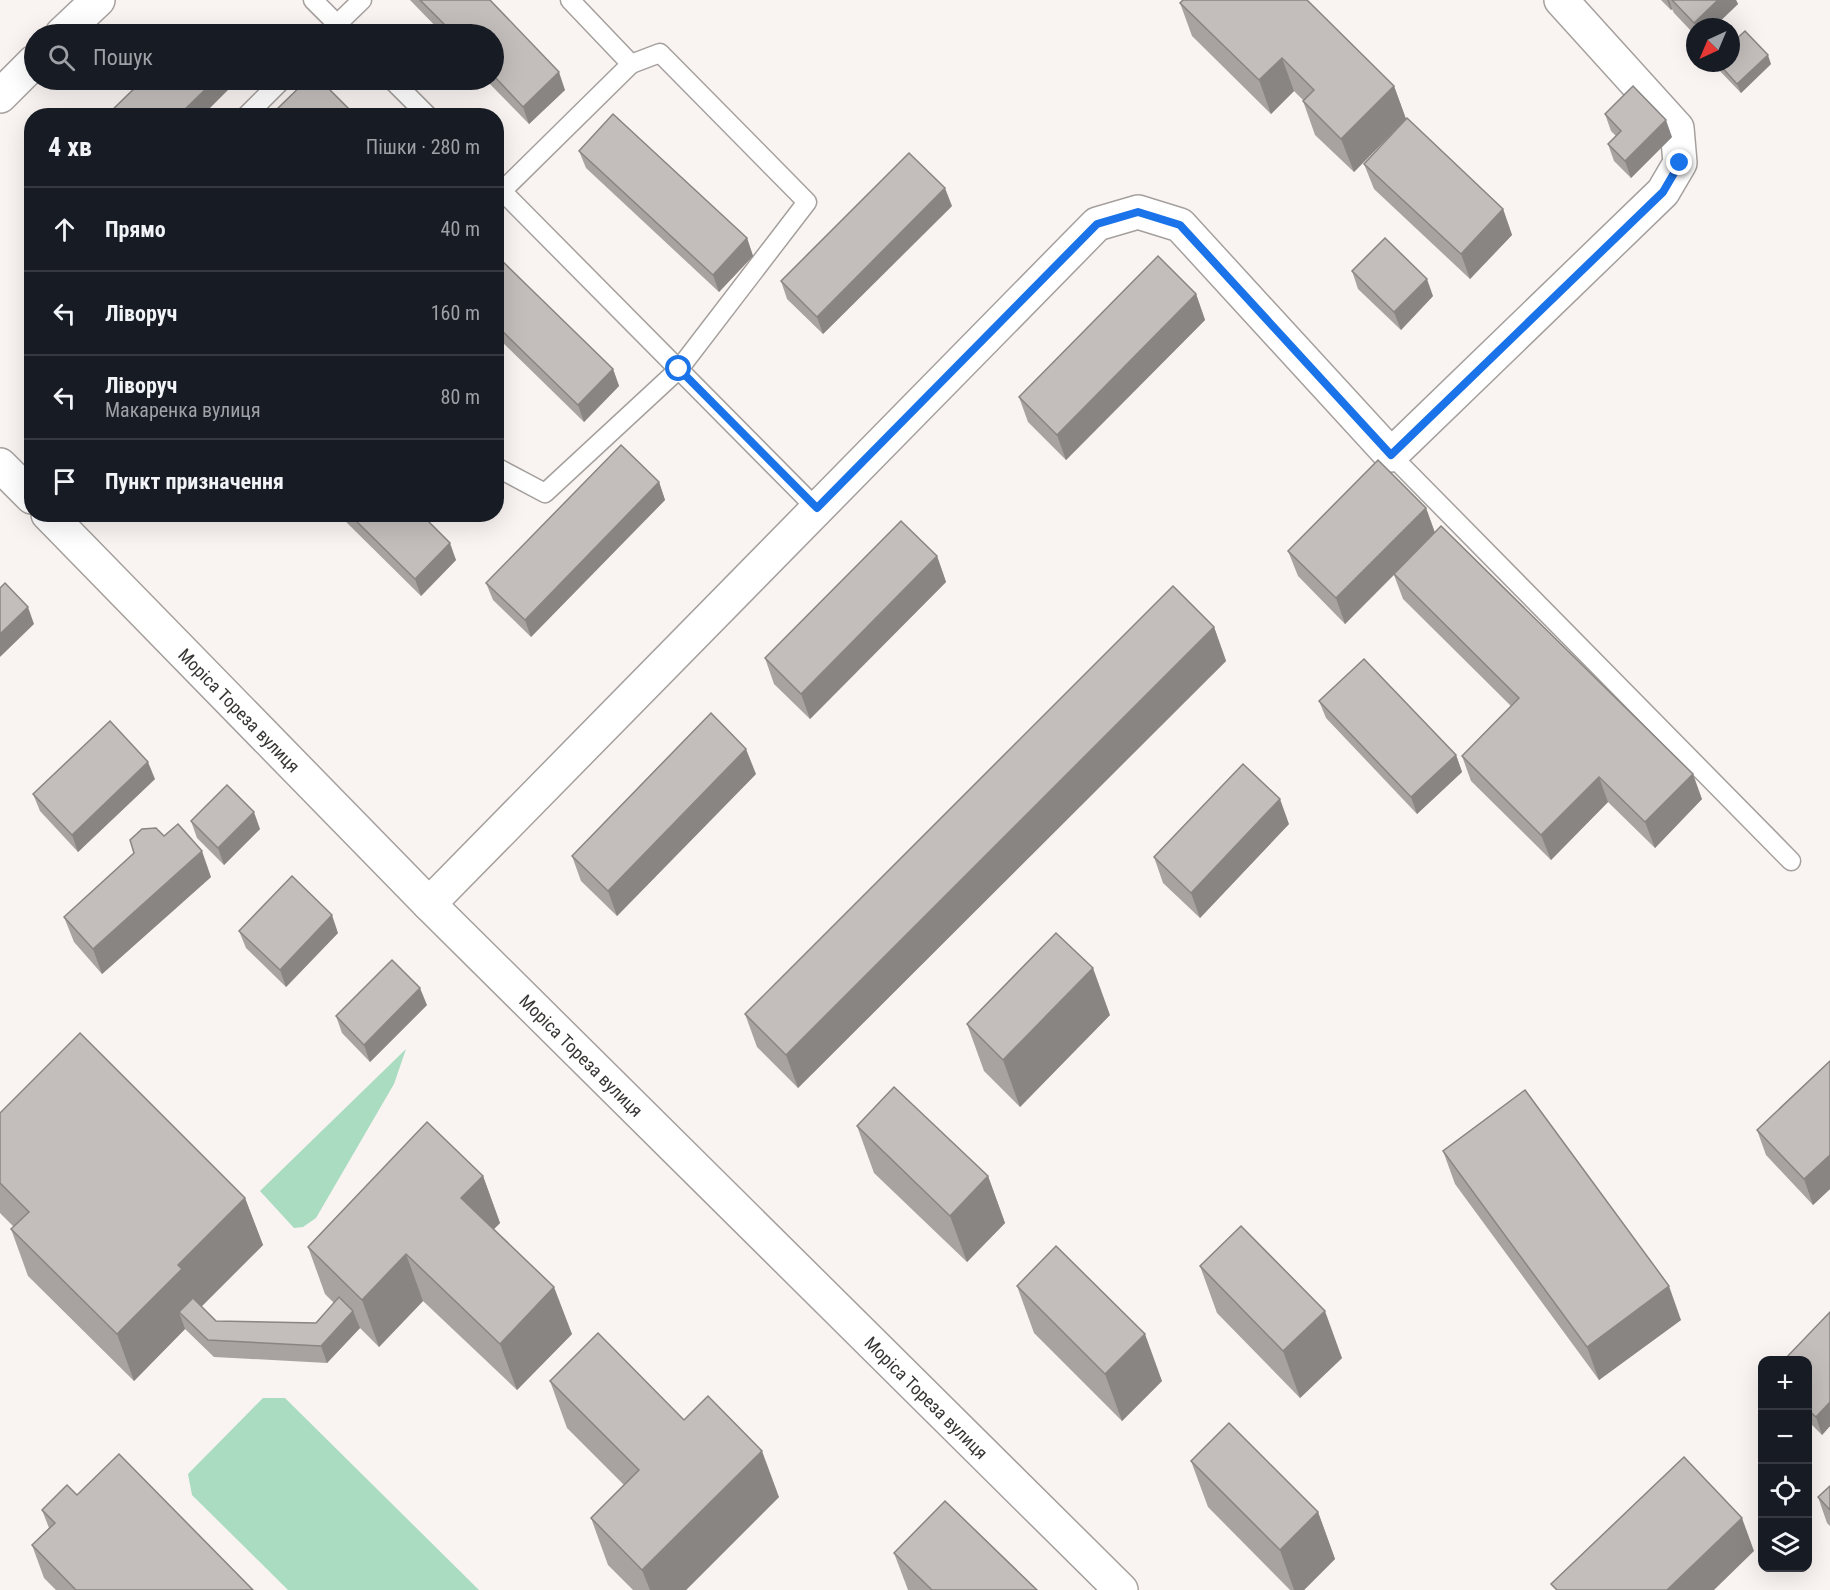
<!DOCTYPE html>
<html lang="uk">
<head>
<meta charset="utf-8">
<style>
  body { margin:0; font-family:"Roboto Condensed",sans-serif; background:#242831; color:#f1f3f6 }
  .controls { position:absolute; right:18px; bottom:18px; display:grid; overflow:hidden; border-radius:12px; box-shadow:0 6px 24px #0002 }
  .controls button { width:54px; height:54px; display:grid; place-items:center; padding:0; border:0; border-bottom:2px solid #363941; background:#171b24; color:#f1f3f6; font:30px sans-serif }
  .compass { position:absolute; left:1686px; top:18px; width:54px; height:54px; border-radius:50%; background:#171b24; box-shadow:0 6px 24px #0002; rotate:224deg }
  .stop { position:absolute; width:18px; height:18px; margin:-14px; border:4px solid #1a73e8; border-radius:50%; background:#fff }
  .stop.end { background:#1a73e8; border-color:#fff; box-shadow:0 2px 6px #0008 }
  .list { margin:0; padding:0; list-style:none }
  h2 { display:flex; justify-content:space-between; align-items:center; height:78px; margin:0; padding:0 24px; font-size:26px }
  h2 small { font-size:20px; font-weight:400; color:#9ea1a6 }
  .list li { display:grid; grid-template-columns:39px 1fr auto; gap:18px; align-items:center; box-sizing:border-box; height:84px; padding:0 24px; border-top:2px solid #363941 }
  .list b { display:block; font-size:22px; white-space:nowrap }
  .list p { margin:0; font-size:20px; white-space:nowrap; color:#9ea1a6 }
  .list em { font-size:20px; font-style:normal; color:#9ea1a6 }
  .icon { flex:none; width:33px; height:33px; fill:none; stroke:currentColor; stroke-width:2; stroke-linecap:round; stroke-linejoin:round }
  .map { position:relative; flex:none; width:1830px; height:1590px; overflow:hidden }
  .search { position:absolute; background:#171b24; box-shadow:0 6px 24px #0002; left:24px; top:24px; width:480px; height:66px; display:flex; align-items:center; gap:15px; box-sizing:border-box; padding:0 21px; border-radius:33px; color:#9ea1a6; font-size:22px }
  .panel { position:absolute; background:#171b24; box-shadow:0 6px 24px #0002; left:24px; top:108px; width:480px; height:414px; border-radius:24px }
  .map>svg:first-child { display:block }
</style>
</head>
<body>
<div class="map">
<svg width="1830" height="1590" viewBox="0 0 1830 1590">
  <rect width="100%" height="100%" fill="#f9f4f1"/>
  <g fill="#a9dcc0">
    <polygon points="406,1049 394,1084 316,1218 303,1227 294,1228 260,1191"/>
    <polygon points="263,1398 285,1398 479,1590 288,1590 192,1495 188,1474"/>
  </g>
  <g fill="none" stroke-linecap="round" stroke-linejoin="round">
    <g stroke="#a5a09d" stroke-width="21">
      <g id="service">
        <polyline points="313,0 347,34"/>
        <polyline points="327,34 362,0"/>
        <polyline points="392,80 428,116"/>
        <polyline points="246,116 282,80"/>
        <polyline points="496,185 817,509"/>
        <polyline points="496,197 631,64"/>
        <polyline points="1391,455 1791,861"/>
        <polyline points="496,467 545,493 679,369 807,202 660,53 631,64 570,0"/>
      </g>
    </g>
    <g stroke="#a5a09d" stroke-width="36">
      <g id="minor">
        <polyline points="62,34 98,0"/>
        <polyline points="0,96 34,62"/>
        <polyline points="429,904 1097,224 1138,212 1180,225 1391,455 1663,192 1680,163 1677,128 1561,0"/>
      </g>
    </g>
    <g stroke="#a5a09d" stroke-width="36">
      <g id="tertiary">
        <polyline points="0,465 32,497"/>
        <path id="s1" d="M 48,514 L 429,904 L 1121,1590"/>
      </g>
    </g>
    <use href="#service" stroke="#fff" stroke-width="18"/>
    <use href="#minor" stroke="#fff" stroke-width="33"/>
    <use href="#tertiary" stroke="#fff" stroke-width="33"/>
  </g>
  <g fill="#a8a3a1">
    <polygon points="410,0 490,0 565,90 529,124 486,80 494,80 494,34 443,34"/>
    <polygon points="1661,0 1736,0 1738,4 1714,27 1695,27 1695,35 1674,13 1672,9 1671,10"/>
    <polygon points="1180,3 1394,86 1406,119 1354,172 1315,135 1303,101 1304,101 1294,91 1271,114 1192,36"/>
    <polygon points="1716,63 1731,63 1771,64 1741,93 1717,68"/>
    <polygon points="278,108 356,116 281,116"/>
    <polygon points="1605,114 1672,137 1631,178 1614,161 1608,144 1616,136 1611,131"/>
    <polygon points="579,151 747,238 753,256 719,292 586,168"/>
    <polygon points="1364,164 1503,209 1512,235 1470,279 1374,189"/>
    <polygon points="952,206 823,334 787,299 781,281"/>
    <polygon points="496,255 613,369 619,386 584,422 496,336"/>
    <polygon points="1352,271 1433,296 1401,330 1358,289"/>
    <polygon points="1196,294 1205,320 1066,460 1028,422 1019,397"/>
    <polygon points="659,482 665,500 531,637 493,600 486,583"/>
    <polygon points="1426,508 1435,533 1702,799 1655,848 1608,802 1551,860 1471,781 1462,756 1511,706 1403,599 1394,575 1345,624 1298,576 1288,551"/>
    <polygon points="338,514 421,514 456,560 421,596"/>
    <polygon points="937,556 946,582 810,719 774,684 765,658"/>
    <polygon points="1214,627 1226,661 798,1088 757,1047 745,1014"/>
    <polygon points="1319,701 1456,755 1462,772 1417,814 1326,718"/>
    <polygon points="756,774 617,916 581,881 572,856"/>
    <polygon points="155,779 78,852 40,811 33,794"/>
    <polygon points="191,821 260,829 224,865 197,838"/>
    <polygon points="1289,824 1200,918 1163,883 1154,857"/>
    <polygon points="211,877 102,974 74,942 64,917"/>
    <polygon points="239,931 338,933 286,987 246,948"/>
    <polygon points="427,1005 370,1062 342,1033 336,1016"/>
    <polygon points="1110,1015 1020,1107 984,1071 967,1024"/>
    <polygon points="1830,1061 1830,1189 1813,1205 1766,1155 1757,1130"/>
    <polygon points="0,1113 245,1198 263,1245 201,1307 216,1321 316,1323 334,1303 325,1294 308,1247 483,1176 500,1223 494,1229 572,1334 517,1390 423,1301 379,1347 360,1328 327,1363 214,1357 185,1329 134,1381 28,1276 11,1229 14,1227 0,1213"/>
    <polygon points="857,1126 988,1176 1005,1223 967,1262 874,1173"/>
    <polygon points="1443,1151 1681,1320 1599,1380 1455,1184"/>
    <polygon points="1200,1266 1342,1358 1300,1398 1217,1313"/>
    <polygon points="1017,1286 1162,1381 1122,1421 1034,1333"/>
    <polygon points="1830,1312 1830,1426 1822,1435 1808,1421 1808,1360"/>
    <polygon points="550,1381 684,1420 779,1497 686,1590 633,1590 608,1565 591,1518 624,1485 567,1428"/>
    <polygon points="1191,1461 1318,1512 1335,1559 1304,1590 1290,1590 1208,1507"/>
    <polygon points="1830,1486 1830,1526 1827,1523 1818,1497"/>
    <polygon points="77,1495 253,1590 56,1590 44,1578 32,1545 49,1528 42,1510"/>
    <polygon points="894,1553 1037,1590 908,1590"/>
  </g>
  <g fill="#888583">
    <polygon points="1667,0 1669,0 1672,9 1671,10"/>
    <polygon points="1718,0 1736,0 1738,4 1714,27 1696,27 1694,23"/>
    <polygon points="1768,55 1771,64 1741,93 1737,84"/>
    <polygon points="1282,58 1294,91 1271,114 1259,80"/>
    <polygon points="559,72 565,90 529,124 523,107"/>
    <polygon points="215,80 235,80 236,82 202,116 178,116"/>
    <polygon points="1394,86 1406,119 1354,172 1341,139"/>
    <polygon points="1666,120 1672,137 1631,178 1625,161"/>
    <polygon points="945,188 952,206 823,334 817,317"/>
    <polygon points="1503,209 1512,235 1470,279 1461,254"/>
    <polygon points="747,238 753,256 719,292 713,275"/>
    <polygon points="1427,279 1433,296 1401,330 1394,312"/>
    <polygon points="1196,294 1205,320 1066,460 1057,435"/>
    <polygon points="613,369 619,386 584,422 578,405"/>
    <polygon points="659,482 665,500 531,637 525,620"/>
    <polygon points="1426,508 1435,533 1345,624 1336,598"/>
    <polygon points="450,543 456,560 421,596 415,579"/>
    <polygon points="937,556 946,582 810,719 801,694"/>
    <polygon points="28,607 34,624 0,657 0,634"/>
    <polygon points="1214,627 1226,661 798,1088 786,1055"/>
    <polygon points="746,749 756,774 617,916 608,891"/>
    <polygon points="1456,755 1462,772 1417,814 1411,797"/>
    <polygon points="148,762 155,779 78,852 72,835"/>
    <polygon points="1693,774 1702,799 1655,848 1645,822"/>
    <polygon points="1599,777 1608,802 1551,860 1541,835"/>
    <polygon points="1280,799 1289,824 1200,918 1191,893"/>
    <polygon points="254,812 260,829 224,865 218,848"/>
    <polygon points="202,851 211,877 102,974 93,949"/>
    <polygon points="332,915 338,933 286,987 280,970"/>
    <polygon points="1093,968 1110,1015 1020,1107 1003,1060"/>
    <polygon points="420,988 427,1005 370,1062 364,1045"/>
    <polygon points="1830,1155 1830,1189 1813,1205 1804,1179"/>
    <polygon points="483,1176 500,1223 478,1245 461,1198"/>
    <polygon points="988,1176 1005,1223 967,1262 950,1216"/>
    <polygon points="245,1198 263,1245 197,1311 179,1312 185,1329 134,1381 117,1334 178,1265"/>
    <polygon points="406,1254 423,1301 379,1347 362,1300"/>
    <polygon points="1669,1286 1681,1320 1599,1380 1587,1347"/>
    <polygon points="554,1287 572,1334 517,1390 500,1344"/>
    <polygon points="353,1311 360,1328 327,1363 321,1346"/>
    <polygon points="1325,1311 1342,1358 1300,1398 1283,1351"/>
    <polygon points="1145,1334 1162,1381 1122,1421 1105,1374"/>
    <polygon points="1830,1402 1830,1426 1822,1435 1816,1417"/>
    <polygon points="762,1451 779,1497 686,1590 650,1590 642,1570"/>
    <polygon points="1318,1512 1335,1559 1304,1590 1294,1590 1280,1550"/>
    <polygon points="1742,1518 1754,1551 1714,1590 1667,1590"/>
  </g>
  <g fill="#c3bebb" stroke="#888583" stroke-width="1.5">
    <polygon points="420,0 490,0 559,72 523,107 494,76 494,34 454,34"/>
    <polygon points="1183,0 1307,0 1394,86 1341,139 1303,101 1314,90 1282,58 1259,80 1180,3"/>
    <polygon points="1672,0 1718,0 1694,23"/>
    <polygon points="194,30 199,34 189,34"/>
    <polygon points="1745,31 1768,55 1737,84 1718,63 1731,63 1731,44"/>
    <polygon points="143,80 215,80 178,116 106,116"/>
    <polygon points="307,80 320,80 356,116 285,116 278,108"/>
    <polygon points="1633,86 1666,120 1625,161 1608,144 1621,131 1605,114"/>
    <polygon points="613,114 747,238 713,275 579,151"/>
    <polygon points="1407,118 1503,209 1461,254 1364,164"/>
    <polygon points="909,153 945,188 817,317 781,281"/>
    <polygon points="1385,238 1427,279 1394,312 1352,271"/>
    <polygon points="496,255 613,369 578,405 496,325"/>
    <polygon points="1158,256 1196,294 1057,435 1019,397"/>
    <polygon points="621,445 659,482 525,620 486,583"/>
    <polygon points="1378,460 1426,508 1336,598 1288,551"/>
    <polygon points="349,514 421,514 450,543 415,579"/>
    <polygon points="901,521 937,556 801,694 765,658"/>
    <polygon points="1441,526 1693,774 1645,822 1599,777 1541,835 1462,756 1519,698 1394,574"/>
    <polygon points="5,583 28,607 0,634 0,588"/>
    <polygon points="1173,586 1214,627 786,1055 745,1014"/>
    <polygon points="1364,659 1456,755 1411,797 1319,701"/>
    <polygon points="711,713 746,749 608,891 572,856"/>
    <polygon points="110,721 148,762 72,835 33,794"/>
    <polygon points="1243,764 1280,799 1191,893 1154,857"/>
    <polygon points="227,785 254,812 218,848 191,821"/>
    <polygon points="178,824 202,851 93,949 64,917 134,853 130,840 142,829 156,828 164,836"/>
    <polygon points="292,876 332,915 280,970 239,931"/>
    <polygon points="1056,933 1093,968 1003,1060 967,1024"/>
    <polygon points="392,960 420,988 364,1045 336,1016"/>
    <polygon points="80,1033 245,1198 178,1265 182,1269 117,1334 11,1229 29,1212 0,1183 0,1113"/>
    <polygon points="1830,1061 1830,1155 1804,1179 1757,1130"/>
    <polygon points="894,1087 988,1176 950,1216 857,1126"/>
    <polygon points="1525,1090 1669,1286 1587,1347 1443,1151"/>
    <polygon points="427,1122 483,1176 461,1198 554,1287 500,1344 406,1254 362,1300 308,1247"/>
    <polygon points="1241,1226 1325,1311 1283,1351 1200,1266"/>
    <polygon points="1056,1246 1145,1334 1105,1374 1017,1286"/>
    <polygon points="339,1297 353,1311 321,1346 208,1340 179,1312 193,1298 216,1321 316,1323"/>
    <polygon points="1830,1312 1830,1402 1816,1417 1808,1410 1808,1360 1784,1360"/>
    <polygon points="598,1333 684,1420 708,1396 762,1451 642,1570 591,1518 639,1470 550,1381"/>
    <polygon points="1229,1423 1318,1512 1280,1550 1191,1461"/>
    <polygon points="119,1454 253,1590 76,1590 32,1545 55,1523 42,1510 67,1485 77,1495"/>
    <polygon points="1684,1457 1742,1518 1667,1590 1557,1590 1551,1584"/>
    <polygon points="1830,1486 1830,1510 1818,1497"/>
    <polygon points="945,1501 1037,1590 932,1590 894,1553"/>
  </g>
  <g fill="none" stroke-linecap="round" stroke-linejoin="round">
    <polyline stroke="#1a73e8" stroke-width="8" points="679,369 817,508 1097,224 1138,212 1180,225 1391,455 1663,192 1680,163"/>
  </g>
  <g text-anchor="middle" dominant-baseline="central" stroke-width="4.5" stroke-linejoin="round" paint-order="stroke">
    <g font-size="18" fill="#383635" stroke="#f9f4f1">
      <text stroke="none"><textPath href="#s1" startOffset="274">Моріса Тореза вулиця</textPath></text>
      <text stroke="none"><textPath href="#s1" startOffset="760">Моріса Тореза вулиця</textPath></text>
      <text stroke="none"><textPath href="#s1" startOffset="1246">Моріса Тореза вулиця</textPath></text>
    </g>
  </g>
</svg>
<div class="controls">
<button>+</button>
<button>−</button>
<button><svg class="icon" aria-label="locate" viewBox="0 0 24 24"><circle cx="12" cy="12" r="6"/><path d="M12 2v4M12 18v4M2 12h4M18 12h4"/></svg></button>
<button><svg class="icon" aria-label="layers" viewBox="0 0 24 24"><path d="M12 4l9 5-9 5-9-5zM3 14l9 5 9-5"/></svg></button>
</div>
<svg class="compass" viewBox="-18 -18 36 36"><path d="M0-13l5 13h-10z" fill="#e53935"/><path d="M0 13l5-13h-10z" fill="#9ea1a6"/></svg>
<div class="stop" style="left:679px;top:369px"></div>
<div class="stop end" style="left:1680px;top:163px"></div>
<div class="search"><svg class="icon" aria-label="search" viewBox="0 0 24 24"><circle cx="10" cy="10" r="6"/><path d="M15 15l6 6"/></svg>Пошук</div>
<section class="panel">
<h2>4 хв<small>Пішки · 280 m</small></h2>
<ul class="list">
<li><svg class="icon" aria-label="ahead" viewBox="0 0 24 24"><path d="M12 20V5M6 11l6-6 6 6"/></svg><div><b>Прямо</b></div><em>40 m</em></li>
<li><svg class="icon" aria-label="left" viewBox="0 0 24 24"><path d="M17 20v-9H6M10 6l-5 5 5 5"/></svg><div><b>Ліворуч</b></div><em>160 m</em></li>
<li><svg class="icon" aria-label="left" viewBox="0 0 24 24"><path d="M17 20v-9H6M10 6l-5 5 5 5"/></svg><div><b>Ліворуч</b><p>Макаренка вулиця</p></div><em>80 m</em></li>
<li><svg class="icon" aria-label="arrive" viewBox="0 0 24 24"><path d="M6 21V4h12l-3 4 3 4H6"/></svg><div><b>Пункт призначення</b></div></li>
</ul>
</section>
</div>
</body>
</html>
